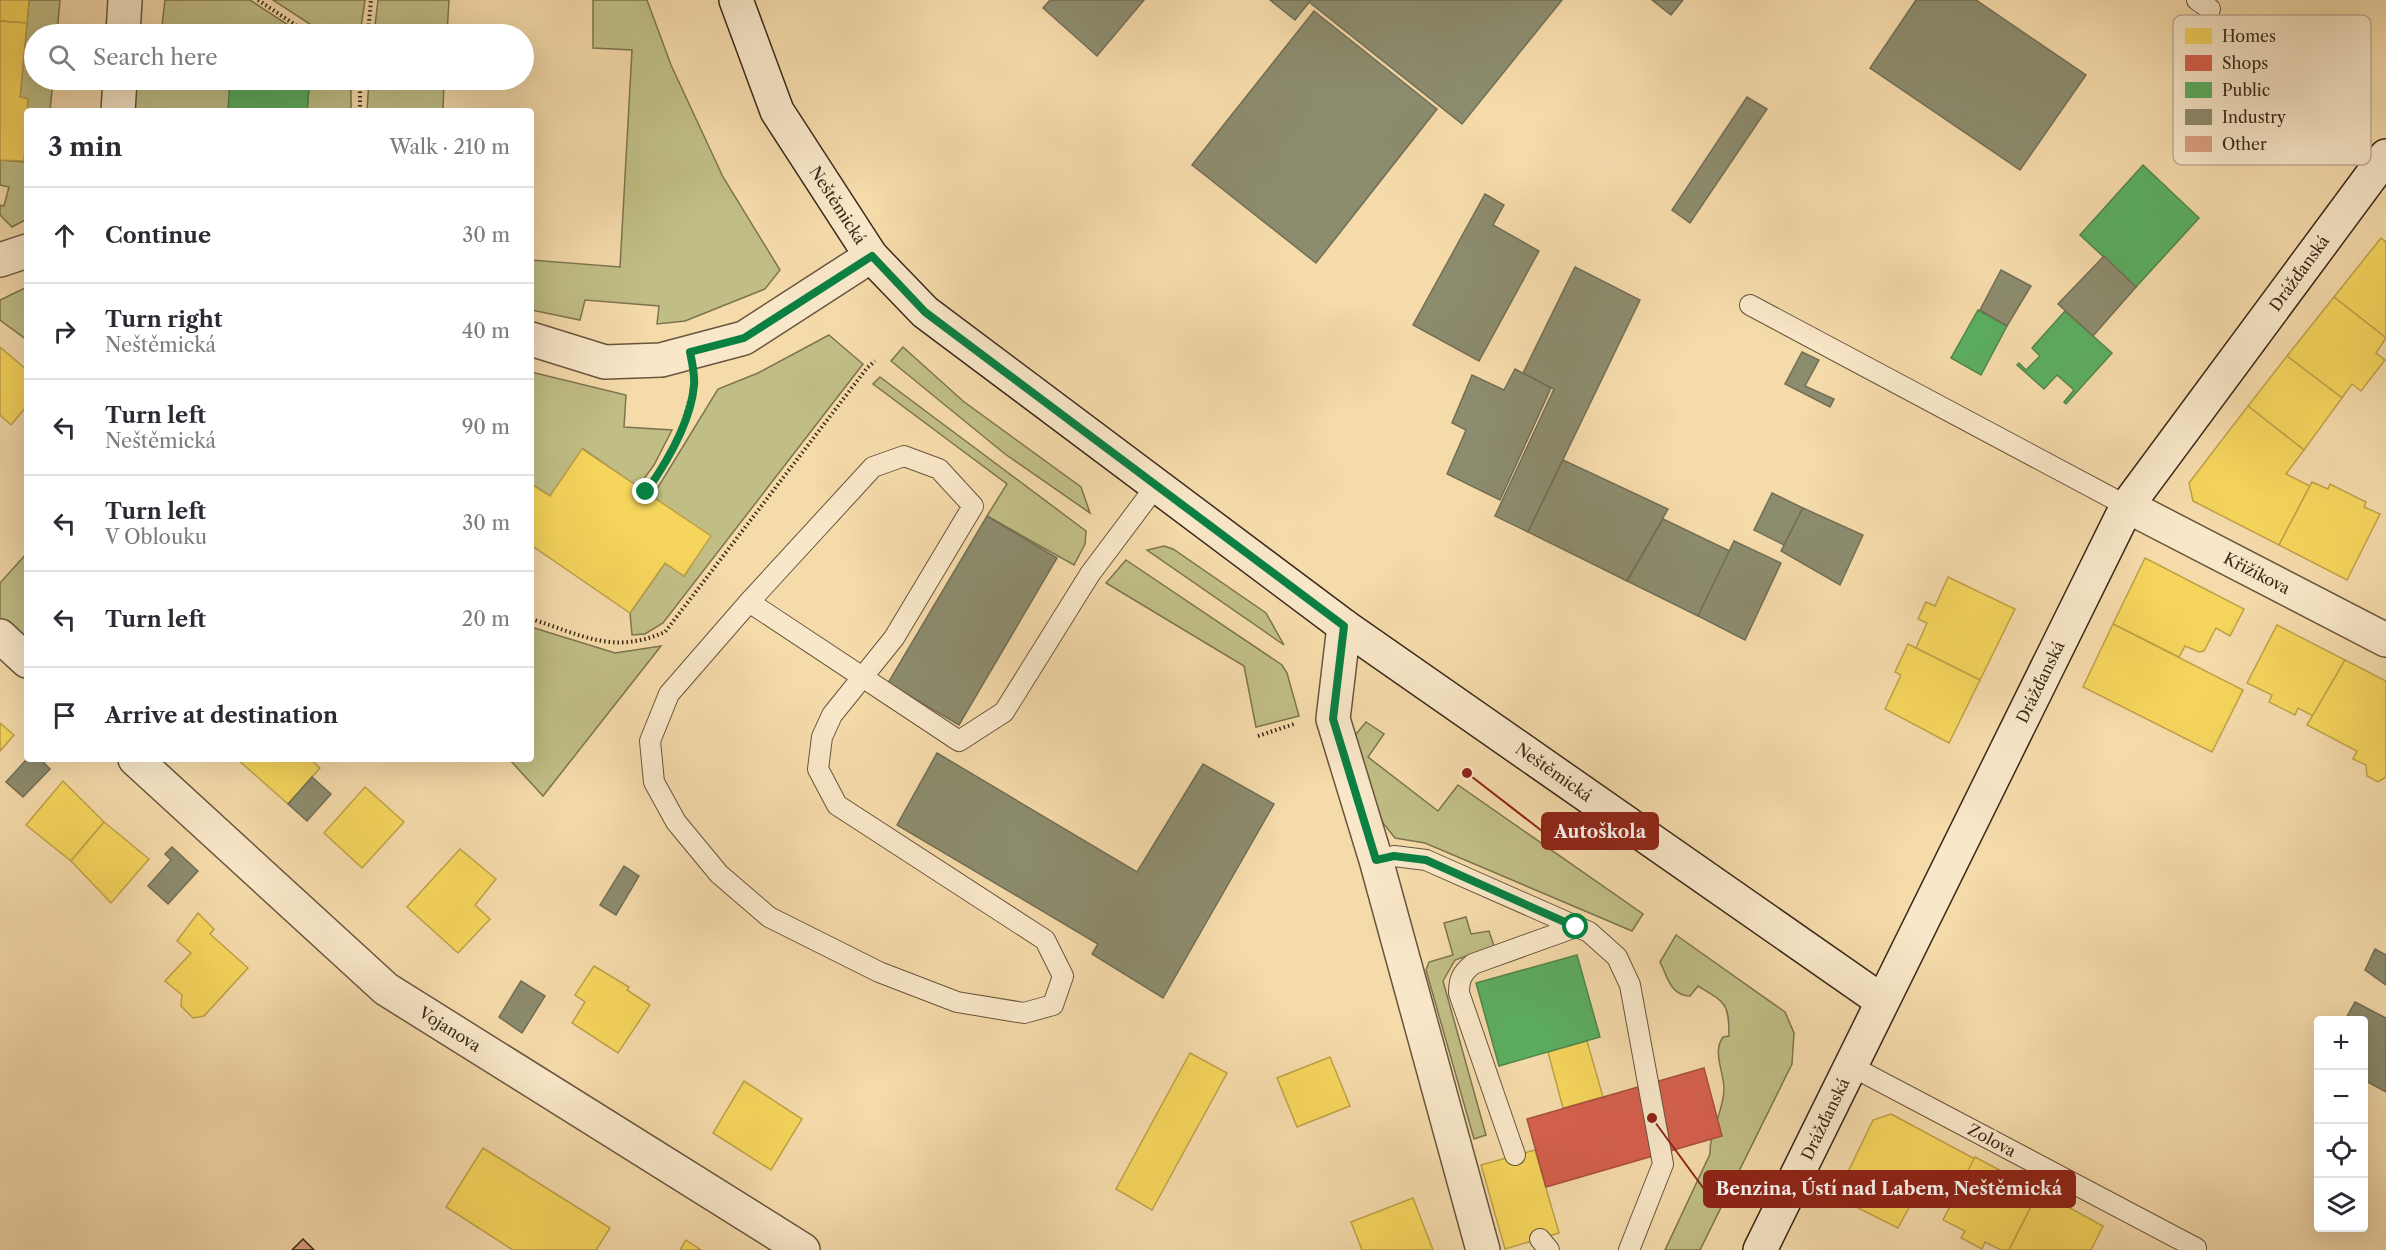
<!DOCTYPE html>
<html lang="en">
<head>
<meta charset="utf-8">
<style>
  body { margin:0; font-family:"Libre Caslon Text",serif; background:#f2f2f3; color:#2b2b33 }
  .controls { position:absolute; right:18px; bottom:18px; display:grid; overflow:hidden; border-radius:6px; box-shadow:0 6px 24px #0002 }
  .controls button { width:54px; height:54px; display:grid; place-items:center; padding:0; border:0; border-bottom:2px solid #e1e1e2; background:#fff; color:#2b2b33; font:30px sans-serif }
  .stop { position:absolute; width:18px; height:18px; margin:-14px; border:4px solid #0b8043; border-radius:50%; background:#fff }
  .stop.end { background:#0b8043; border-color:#fff; box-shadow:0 2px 6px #0008 }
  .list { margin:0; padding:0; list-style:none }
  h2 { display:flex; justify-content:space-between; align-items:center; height:78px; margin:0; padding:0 24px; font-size:26px }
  h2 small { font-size:20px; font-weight:400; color:#7c7c81 }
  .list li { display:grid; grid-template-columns:39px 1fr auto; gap:18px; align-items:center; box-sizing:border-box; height:96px; padding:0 24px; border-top:2px solid #e1e1e2 }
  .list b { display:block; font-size:22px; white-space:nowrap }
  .list p { margin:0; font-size:20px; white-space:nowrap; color:#7c7c81 }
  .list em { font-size:20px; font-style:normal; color:#7c7c81 }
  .icon { flex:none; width:33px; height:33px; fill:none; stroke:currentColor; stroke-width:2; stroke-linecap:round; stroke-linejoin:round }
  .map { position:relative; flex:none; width:2386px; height:1250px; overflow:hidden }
  .search { position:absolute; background:#fff; box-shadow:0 6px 24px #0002; left:24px; top:24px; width:510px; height:66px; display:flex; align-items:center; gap:15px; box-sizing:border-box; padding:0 21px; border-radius:33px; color:#7c7c81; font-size:22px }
  .panel { position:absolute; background:#fff; box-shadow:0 6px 24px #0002; left:24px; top:108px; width:510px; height:654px; border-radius:6px }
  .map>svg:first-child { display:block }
</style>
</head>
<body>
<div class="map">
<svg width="2386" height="1250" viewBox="0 0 2386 1250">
  <rect width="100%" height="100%" fill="#f5daaa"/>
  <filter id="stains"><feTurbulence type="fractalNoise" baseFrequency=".00333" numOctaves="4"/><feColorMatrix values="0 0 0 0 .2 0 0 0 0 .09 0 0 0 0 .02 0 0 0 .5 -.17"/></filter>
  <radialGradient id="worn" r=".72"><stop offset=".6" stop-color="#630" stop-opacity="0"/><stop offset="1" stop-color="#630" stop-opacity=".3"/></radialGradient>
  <g fill="#c0be85" stroke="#7d744f" stroke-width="1.5">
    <polygon points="29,0 60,0 57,34 34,34 34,80 53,80 50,111 27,111 28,99 20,97"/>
    <polygon points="165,0 250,0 302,34 161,34"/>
    <polygon points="273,0 365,0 360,34 325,34"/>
    <polygon points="378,0 449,0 447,34 374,34"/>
    <polygon points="593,0 647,0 671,65 723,177 780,270 765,289 685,321 657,324 659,306 585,300 580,320 531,310 531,260 620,267 632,50 593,48"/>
    <polygon points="135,80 351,80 351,111 307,111 309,87 228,111 133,111"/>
    <polygon points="369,80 444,80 443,111 367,111"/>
    <polygon points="0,160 27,162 27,219 12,227 0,215 0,205 4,206 9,187 0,185"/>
    <polygon points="27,287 27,340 0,320 0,300"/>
    <polygon points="829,335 863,364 663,623 645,634 632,635 630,613 665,563 684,576 710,536 652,497 718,389 758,373"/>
    <polygon points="903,347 963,401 1081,487 1090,513 1005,454 891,361"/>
    <polygon points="531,372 626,395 624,427 672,430 654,465 638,487 583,449 550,496 531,484"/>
    <polygon points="880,377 1086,531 1085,544 1074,565 987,516 1007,484 873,384"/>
    <polygon points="1164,546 1173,549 1266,613 1284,645 1147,550"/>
    <polygon points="27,553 27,643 0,618 0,583"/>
    <polygon points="1126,560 1282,665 1287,673 1299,716 1256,727 1244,666 1106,583"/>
    <polygon points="531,627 615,653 661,646 543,796 509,759 531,759"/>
    <polygon points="1366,722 1384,734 1368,757 1438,811 1458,785 1643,914 1632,931 1425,843 1395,838 1383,823 1355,747 1356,734"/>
    <polygon points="1466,917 1471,934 1489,931 1494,946 1455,960 1443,981 1486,1135 1474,1139 1426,970 1429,962 1453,955 1444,923"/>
    <path d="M 1676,935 L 1785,1012 L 1794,1033 L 1792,1064 L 1700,1250 L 1665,1250 L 1710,1154 C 1709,1132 1724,1111 1724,1089 C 1724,1072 1712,1052 1723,1037 L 1729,1036 C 1729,1003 1726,1003 1698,986 L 1690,996 C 1671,996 1668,978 1660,962 Z"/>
  </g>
  <g fill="#f6d55c" stroke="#bea148" stroke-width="1.5">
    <polygon points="0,0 29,0 27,23 0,21"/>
    <polygon points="0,21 27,23 20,97 28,99 24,161 0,160"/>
    <polygon points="2381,238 2386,242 2386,338 2334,297"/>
    <polygon points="2334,297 2386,338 2376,353 2385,360 2361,391 2352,384 2342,398 2287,356"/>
    <polygon points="0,347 27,370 27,406 11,425 0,415"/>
    <polygon points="2287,356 2342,398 2304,450 2248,406"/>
    <polygon points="2248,406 2304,450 2286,474 2310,486 2279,545 2193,501 2189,483"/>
    <polygon points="582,449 711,536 684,576 665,563 630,613 531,545 531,484 550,496"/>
    <polygon points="2312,482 2328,489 2330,484 2366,502 2364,507 2380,514 2347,580 2279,545"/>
    <polygon points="2145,558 2244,609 2230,636 2216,628 2204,651 2199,652 2185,646 2179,657 2113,624"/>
    <polygon points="1948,577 2015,609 1980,680 1916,648 1927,623 1918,619 1926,602 1935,606"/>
    <polygon points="2113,624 2243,690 2212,752 2083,687"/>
    <polygon points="2277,625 2345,660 2313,716 2298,708 2295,715 2269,702 2272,695 2247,683"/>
    <polygon points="1908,644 1980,680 1949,743 1885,709 1901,675 1895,672"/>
    <polygon points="2345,660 2386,681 2386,777 2378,782 2367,776 2366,765 2353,759 2357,751 2307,725"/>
    <polygon points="0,723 14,735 0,751"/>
    <polygon points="237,759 310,759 320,768 288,804"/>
    <polygon points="63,781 104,822 71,861 26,825"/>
    <polygon points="365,787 404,822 362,868 324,833"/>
    <polygon points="104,822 149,859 111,903 71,861"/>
    <polygon points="460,849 496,879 475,905 490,919 458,953 407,907"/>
    <polygon points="198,913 214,929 210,934 248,968 204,1016 193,1018 181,1006 182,995 165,981 191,953 177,941"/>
    <polygon points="594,966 629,987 627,990 650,1005 618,1053 572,1023 585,1002 575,995"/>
    <polygon points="1587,1041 1603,1097 1563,1108 1548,1052"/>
    <polygon points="1190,1053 1227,1073 1152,1210 1116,1189"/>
    <polygon points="1330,1057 1350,1106 1297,1127 1277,1078"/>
    <polygon points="744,1081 802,1119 771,1170 713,1133"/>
    <polygon points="1891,1114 1975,1159 1956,1194 1926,1176 1898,1228 1836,1197 1873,1120"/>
    <polygon points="483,1148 610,1228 596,1250 513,1250 446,1207"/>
    <polygon points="1535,1150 1559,1233 1505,1249 1481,1165"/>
    <polygon points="1975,1157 2039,1191 2009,1250 2001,1250 1985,1242 1982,1249 1961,1238 1965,1231 1943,1220"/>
    <polygon points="2039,1191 2103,1226 2091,1250 2009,1250"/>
    <polygon points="1413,1198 1433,1250 1362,1250 1351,1222"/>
    <polygon points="686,1240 701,1250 680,1250"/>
  </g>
  <polygon fill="#d6604d" stroke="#a7503d" stroke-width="1.5" points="1704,1068 1722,1136 1546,1187 1527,1119"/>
  <g fill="#5aae61" stroke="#50864b" stroke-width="1.5">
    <polygon points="230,80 309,87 307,111 228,111"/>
    <polygon points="2143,165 2199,218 2136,287 2080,235"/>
    <polygon points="1978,310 2007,326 1981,375 1951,358"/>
    <polygon points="2065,311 2112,353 2066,404 2064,402 2074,390 2057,375 2044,389 2017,365 2019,363 2026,370 2040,356 2032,348"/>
    <polygon points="1577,955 1600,1037 1499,1066 1476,983"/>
  </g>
  <g fill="#8c8c6e" stroke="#736e54" stroke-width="1.5">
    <polygon points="1050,0 1144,0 1097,56 1043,8"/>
    <polygon points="1270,0 1311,0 1295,20"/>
    <polygon points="1311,0 1562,0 1462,124 1309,2"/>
    <polygon points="1652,0 1683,0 1671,15"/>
    <polygon points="1916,0 1976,0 2086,75 2020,170 1870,68"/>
    <polygon points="1314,11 1437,109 1316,263 1192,165"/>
    <polygon points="1747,97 1767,109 1690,223 1672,210"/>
    <polygon points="1485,194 1504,205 1493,225 1539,251 1479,361 1413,325"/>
    <polygon points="2104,256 2136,287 2093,336 2058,304"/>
    <polygon points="1575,267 1640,300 1528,532 1495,516 1554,389 1523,373"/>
    <polygon points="2001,270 2031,286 2007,326 1980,310"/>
    <polygon points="1802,352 1819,360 1805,386 1834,399 1830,407 1785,384"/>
    <polygon points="1515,369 1551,388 1500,500 1447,474 1466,430 1452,423 1472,375 1504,390"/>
    <polygon points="1563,460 1668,509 1627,581 1528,532"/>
    <polygon points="1772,493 1803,508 1784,545 1754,530"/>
    <polygon points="1803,508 1863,535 1840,585 1781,551"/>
    <polygon points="987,516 1057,558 959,725 888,683"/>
    <polygon points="1663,519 1730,551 1698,616 1627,581"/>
    <polygon points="1734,541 1781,563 1745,640 1698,616"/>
    <polygon points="937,753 1137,872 1203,764 1274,804 1163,998 1092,954 1098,944 897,825"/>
    <polygon points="27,759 40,759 50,769 23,797 6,782"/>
    <polygon points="312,777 331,794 307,821 288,804"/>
    <polygon points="172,847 198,871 168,904 148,886 171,860 165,854"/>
    <polygon points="624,866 639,876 616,915 600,905"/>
    <polygon points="2375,949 2386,955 2386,985 2365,970"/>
    <polygon points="521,981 545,996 522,1033 499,1017"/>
    <polygon points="2355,1002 2386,1018 2386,1092 2364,1080 2364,1020 2345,1020"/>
  </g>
  <polygon fill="#d99f7e" stroke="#3a2919" stroke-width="1.5" points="303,1239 314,1250 292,1250"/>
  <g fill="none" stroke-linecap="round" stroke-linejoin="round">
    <g stroke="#69553d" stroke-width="22">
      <g id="lane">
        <polyline points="2197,0 2210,9"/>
        <polyline points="1750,305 2127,506"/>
        <polygon points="904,456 939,469 973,506 894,638 832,715 822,737 818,769 837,805 1045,940 1063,976 1053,1005 1024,1013 957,1002 879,972 769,917 719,874 676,822 654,782 650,741 669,694 749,602 873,467"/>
        <polyline points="749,602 959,741 1004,712 1090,574 1156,486"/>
        <polyline points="1376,860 1394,856 1426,860 1589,932 1617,957 1630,985 1663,1164 1629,1250"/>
        <polyline points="1851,1066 2196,1248"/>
        <path d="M 1515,1155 L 1459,993 C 1459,979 1462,973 1473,964 L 1576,927"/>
        <polyline points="1540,1239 1549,1250"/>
      </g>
    </g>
    <g stroke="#69553d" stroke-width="36">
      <g id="street">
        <polyline points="123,34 125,0"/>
        <polyline points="118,111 120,80"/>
        <polyline points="0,260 27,251"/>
        <polyline points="531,339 605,362 661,360 744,338 871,256"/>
        <polyline points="2127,506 2386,640"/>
        <polyline points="1344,626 1333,719 1376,860 1483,1250"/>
        <polyline points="0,636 27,661"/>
        <polyline points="135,759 386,989 803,1250"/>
      </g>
    </g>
    <g stroke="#3a2919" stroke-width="36">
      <g id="secondary">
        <polyline points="736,0 777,111 871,256 925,312 1344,626 1882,1001"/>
        <polyline points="1760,1250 2127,506 2386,156"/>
      </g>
    </g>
    <g stroke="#3a2919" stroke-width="4" stroke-dasharray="1.5 3" stroke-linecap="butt">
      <polyline points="258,0 309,34"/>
      <polyline points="368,34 371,0"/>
      <polyline points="360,111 360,80"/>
      <path d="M 646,492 C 671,457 681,432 692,391"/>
      <path d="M 531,619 C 583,635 612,655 665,632 L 867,368 L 875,361"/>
      <polyline points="1258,736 1294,724"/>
    </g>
    <use href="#lane" stroke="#f8e7c8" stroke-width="20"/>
    <use href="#street" stroke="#f8e7c8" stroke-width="33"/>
    <use href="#secondary" stroke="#f8e7c8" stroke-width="33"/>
  </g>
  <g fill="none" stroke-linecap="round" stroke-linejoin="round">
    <path stroke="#0b8043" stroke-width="8" d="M 646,492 C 667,462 691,422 694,385 C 695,375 692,362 690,352 L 744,338 L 872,256 L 925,312 L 1344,626 L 1333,719 L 1376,860 L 1394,856 L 1426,860 L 1576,927"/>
  </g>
  <g text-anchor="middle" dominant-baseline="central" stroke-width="6" stroke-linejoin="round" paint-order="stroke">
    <g font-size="16" fill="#3a2919" stroke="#f8e7c8">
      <text transform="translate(838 205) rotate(57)">Neštěmická</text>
      <text transform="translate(2299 273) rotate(-54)">Drážďanská</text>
      <text transform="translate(2257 573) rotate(27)">Křižíkova</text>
      <text transform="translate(2040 682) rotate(-64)">Drážďanská</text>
      <text transform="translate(1554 772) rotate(35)">Neštěmická</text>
      <text transform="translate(450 1029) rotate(32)">Vojanova</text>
      <text transform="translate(1825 1119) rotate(-64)">Drážďanská</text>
      <text transform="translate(1992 1140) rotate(28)">Zolova</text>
    </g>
  </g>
  <rect x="2173" y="15" width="198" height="150" rx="9" fill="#f8e7c8" stroke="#bfae94" stroke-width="1.5"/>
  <rect x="2185" y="28" width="27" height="16" fill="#f6d55c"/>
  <rect x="2185" y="55" width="27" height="16" fill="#d6604d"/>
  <rect x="2185" y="82" width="27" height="16" fill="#5aae61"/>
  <rect x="2185" y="109" width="27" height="16" fill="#8c8c6e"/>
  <rect x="2185" y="136" width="27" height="16" fill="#d99f7e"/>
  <g font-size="16" fill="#3a2919">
    <text x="2222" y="42">Homes</text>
    <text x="2222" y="69">Shops</text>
    <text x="2222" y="96">Public</text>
    <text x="2222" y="123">Industry</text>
    <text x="2222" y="150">Other</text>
  </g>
  <path fill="none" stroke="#8f2418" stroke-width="2" d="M1467 773L1542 831M1652 1118L1704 1189"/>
  <g fill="#8f2418" stroke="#f8e7c8" stroke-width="2">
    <circle cx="1467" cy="773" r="6"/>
    <circle cx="1652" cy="1118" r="6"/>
  </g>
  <g fill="#8f2418" stroke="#8f2418" stroke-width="2">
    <rect x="1542" y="813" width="116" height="36" rx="6"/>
    <rect x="1704" y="1171" width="371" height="36" rx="6"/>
  </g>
  <g font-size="18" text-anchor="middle" font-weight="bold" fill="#fff">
    <text x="1600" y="838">Autoškola</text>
    <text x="1889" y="1195">Benzina, Ústí nad Labem, Neštěmická</text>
  </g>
  <rect width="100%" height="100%" filter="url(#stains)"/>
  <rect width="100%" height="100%" fill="url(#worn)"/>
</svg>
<div class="controls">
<button>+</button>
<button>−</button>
<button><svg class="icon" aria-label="locate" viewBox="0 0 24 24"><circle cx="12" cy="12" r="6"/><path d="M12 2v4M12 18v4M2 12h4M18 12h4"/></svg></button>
<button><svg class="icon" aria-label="layers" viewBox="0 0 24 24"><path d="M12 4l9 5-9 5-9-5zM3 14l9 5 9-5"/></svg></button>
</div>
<div class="stop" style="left:1576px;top:927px"></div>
<div class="stop end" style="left:646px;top:492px"></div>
<div class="search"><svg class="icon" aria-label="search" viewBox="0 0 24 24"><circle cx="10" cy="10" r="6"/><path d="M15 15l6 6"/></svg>Search here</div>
<section class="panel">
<h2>3 min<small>Walk · 210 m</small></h2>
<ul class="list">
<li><svg class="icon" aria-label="ahead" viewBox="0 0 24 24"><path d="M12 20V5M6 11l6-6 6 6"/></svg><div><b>Continue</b></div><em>30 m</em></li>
<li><svg class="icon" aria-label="right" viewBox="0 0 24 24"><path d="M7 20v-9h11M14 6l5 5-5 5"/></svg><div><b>Turn right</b><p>Neštěmická</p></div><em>40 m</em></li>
<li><svg class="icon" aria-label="left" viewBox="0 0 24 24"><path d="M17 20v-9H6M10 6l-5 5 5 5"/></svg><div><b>Turn left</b><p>Neštěmická</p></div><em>90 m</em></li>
<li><svg class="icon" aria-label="left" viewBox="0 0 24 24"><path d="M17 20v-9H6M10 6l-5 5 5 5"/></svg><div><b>Turn left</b><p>V Oblouku</p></div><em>30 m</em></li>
<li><svg class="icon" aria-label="left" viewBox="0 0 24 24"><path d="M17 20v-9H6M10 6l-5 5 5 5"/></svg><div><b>Turn left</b></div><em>20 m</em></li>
<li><svg class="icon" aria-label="arrive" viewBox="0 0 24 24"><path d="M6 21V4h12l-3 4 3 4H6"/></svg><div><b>Arrive at destination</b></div></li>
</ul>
</section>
</div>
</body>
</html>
